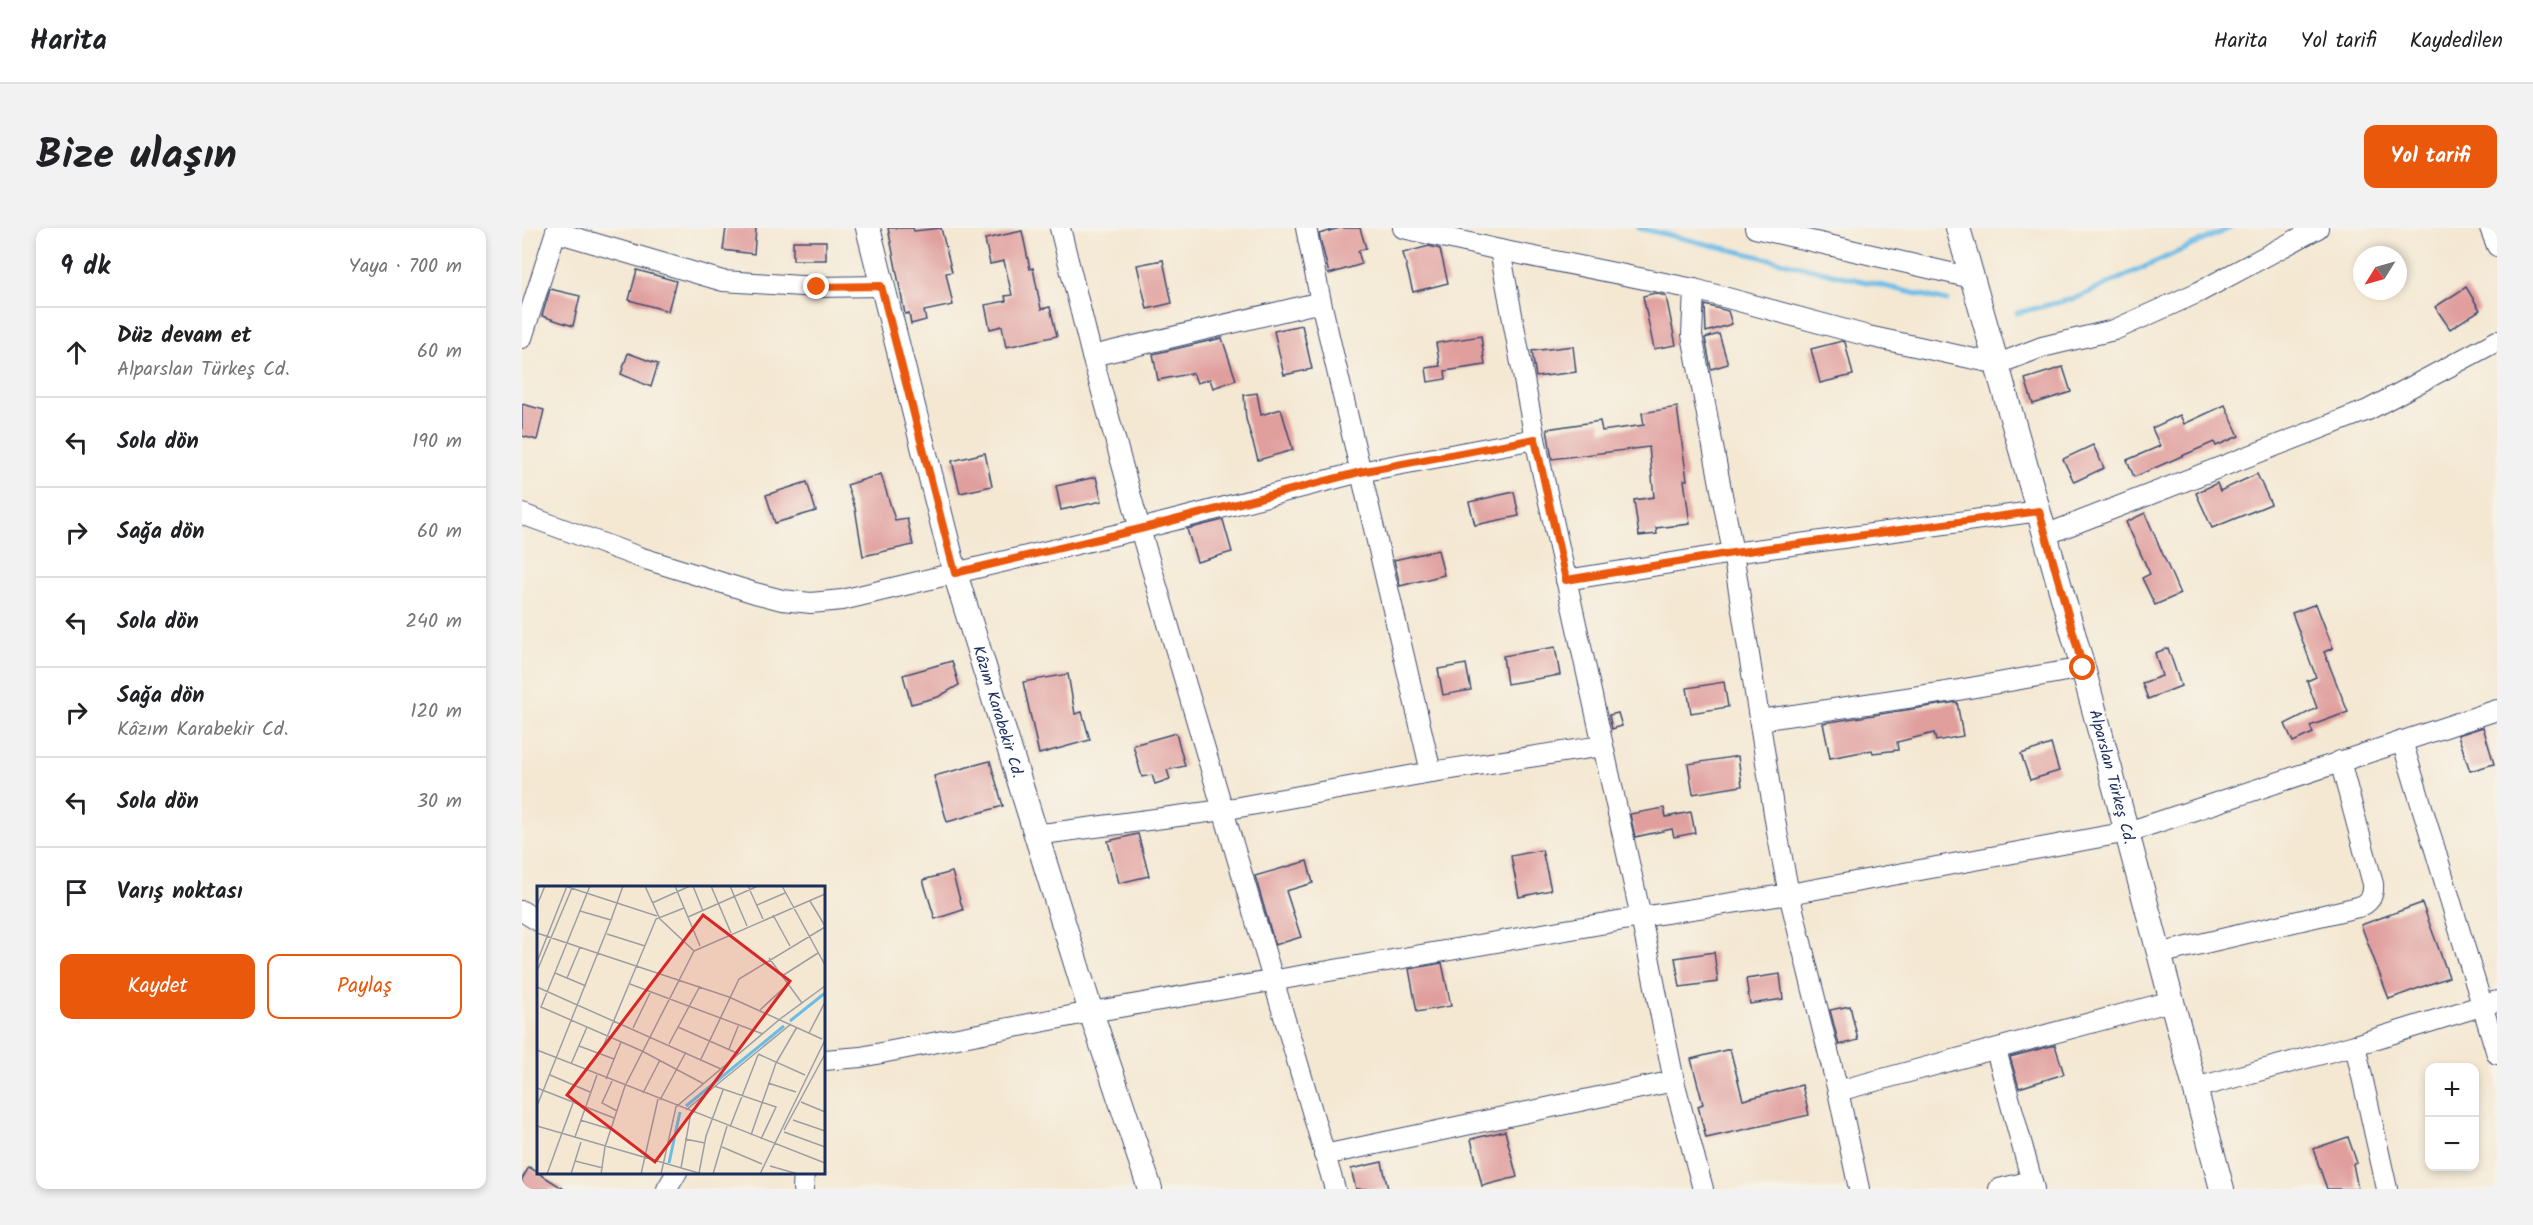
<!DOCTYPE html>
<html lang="tr">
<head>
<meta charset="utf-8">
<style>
  body { margin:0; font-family:Kalam,sans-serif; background:#f2f2f2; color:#202124 }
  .controls { position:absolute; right:18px; bottom:18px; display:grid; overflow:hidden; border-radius:12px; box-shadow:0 3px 9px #0003 }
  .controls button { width:54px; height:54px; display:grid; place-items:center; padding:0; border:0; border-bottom:2px solid #e0e0e0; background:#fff; color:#202124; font:30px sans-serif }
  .compass { position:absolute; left:1831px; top:18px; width:54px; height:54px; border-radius:50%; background:#fff; box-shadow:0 3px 9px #0003; rotate:233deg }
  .stop { position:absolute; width:18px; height:18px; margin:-14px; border:4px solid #ea580c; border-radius:50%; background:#fff }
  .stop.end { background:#ea580c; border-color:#fff; box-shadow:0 2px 6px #0008 }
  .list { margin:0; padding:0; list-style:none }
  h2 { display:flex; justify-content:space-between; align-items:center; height:78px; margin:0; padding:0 24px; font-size:26px }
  h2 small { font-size:20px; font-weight:400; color:#757577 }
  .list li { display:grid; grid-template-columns:39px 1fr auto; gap:18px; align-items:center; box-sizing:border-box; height:90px; padding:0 24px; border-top:2px solid #e0e0e0 }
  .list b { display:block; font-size:22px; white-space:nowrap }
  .list p { margin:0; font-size:20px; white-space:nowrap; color:#757577 }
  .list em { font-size:20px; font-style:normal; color:#757577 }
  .actions { display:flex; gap:12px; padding:18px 24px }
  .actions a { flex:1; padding:14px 0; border:2px solid #ea580c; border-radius:12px; text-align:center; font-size:21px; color:#ea580c }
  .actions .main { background:#ea580c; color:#fff }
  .icon { flex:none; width:33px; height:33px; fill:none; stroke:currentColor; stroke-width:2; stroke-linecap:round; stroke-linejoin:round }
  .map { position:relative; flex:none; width:1975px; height:961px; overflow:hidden; border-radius:12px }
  header { display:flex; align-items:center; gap:36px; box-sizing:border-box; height:84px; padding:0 30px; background:#fff; border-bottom:2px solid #e0e0e0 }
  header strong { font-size:28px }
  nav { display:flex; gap:33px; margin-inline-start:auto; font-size:21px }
  .intro { display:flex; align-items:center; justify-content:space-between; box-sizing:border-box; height:144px; padding:0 36px }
  h1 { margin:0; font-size:42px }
  .button { padding:15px 27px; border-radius:12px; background:#ea580c; color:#fff; font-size:21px; font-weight:700 }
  main { display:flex; gap:36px; padding:0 36px }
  aside { flex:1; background:#fff; border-radius:12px; box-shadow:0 3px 9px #0003 }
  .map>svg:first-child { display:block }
</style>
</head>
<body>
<header>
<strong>Harita</strong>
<nav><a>Harita</a><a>Yol tarifi</a><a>Kaydedilen</a></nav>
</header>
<div class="intro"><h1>Bize ulaşın</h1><a class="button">Yol tarifi</a></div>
<main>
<aside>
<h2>9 dk<small>Yaya · 700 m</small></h2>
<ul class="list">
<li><svg class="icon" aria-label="ahead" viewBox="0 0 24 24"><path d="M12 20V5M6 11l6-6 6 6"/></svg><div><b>Düz devam et</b><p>Alparslan Türkeş Cd.</p></div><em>60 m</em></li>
<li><svg class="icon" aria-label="left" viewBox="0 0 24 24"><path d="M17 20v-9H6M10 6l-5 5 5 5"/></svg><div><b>Sola dön</b></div><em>190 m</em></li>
<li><svg class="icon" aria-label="right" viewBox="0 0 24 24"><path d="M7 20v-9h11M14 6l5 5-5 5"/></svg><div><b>Sağa dön</b></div><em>60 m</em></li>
<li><svg class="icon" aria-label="left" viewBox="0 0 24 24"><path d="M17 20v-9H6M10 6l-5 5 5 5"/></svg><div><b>Sola dön</b></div><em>240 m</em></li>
<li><svg class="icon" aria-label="right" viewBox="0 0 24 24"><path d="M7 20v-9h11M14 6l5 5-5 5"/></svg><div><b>Sağa dön</b><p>Kâzım Karabekir Cd.</p></div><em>120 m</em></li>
<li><svg class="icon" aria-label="left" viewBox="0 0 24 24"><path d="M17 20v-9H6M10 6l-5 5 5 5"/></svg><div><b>Sola dön</b></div><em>30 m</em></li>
<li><svg class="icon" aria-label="arrive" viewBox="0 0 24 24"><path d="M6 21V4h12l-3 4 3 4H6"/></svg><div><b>Varış noktası</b></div></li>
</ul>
<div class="actions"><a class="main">Kaydet</a><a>Paylaş</a></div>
</aside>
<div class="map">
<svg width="1975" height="961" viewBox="0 0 1975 961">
  <rect width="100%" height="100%" fill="#f7f3e8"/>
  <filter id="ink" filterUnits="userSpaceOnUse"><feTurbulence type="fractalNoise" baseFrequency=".0167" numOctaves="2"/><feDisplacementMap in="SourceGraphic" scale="12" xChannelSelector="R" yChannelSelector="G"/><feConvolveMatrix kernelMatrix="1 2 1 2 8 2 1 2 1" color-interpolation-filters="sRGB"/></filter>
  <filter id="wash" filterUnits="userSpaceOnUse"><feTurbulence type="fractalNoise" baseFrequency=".008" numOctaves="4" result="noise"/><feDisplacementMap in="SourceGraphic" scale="24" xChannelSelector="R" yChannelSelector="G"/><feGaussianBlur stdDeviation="1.35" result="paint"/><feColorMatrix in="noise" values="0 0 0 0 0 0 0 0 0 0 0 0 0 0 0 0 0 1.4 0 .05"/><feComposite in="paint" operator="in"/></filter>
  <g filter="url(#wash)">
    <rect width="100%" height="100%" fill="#f4e8d3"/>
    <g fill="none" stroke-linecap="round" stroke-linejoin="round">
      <g stroke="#6abce6" stroke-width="5">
        <polyline points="1117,0 1425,73"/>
        <polyline points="1495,85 1557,69 1708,0"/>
      </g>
    </g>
    <g id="blocks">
      <g fill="#e09e9d">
        <polygon points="204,0 234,0 232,26 201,22"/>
        <polygon points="366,0 391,0 392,3 419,0 430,44 424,45 431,77 402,83 404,92 389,96 387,85 383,86"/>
        <polygon points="818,0 838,0 844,20 836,23 840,36 807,46 797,6"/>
        <polygon points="500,3 508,41 511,40 519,81 528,79 535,108 484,119 480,98 468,101 463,77 484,73 483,68 490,67 482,33 468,36 463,11"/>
        <rect x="271" y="13" width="33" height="19"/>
        <polygon points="907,18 918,21 926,55 891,64 881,25"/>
        <polygon points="641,32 650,75 625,81 615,37"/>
        <polygon points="115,42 154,53 146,83 107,72"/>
        <polygon points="1944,59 1958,82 1928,101 1913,79"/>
        <polygon points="28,61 58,68 51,98 20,88"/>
        <polygon points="1133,65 1144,68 1154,117 1132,121 1121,68"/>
        <polygon points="1183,77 1206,83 1210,96 1184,104"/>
        <polygon points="780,97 790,141 762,147 752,103"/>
        <polygon points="1197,106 1206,136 1189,141 1183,110"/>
        <polygon points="959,108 963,137 923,143 924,151 906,154 904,140 918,138 914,115"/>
        <polygon points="700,110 714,152 691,160 688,151 675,155 671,145 636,152 631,126"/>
        <polygon points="1320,113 1323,114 1331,147 1298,155 1289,121"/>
        <polygon points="1051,118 1054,144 1014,149 1010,123"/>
        <polygon points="106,125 136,136 129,159 99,146"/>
        <polygon points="1541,139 1549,164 1511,176 1503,151"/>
        <polygon points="735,165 739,187 759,181 771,222 736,232 724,191 722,167"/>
        <polygon points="0,176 22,182 15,212 0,208"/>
        <polygon points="1703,177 1717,208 1694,218 1692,214 1612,249 1605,232 1638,218 1630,200 1658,187 1662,196"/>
        <polygon points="1155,179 1165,252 1162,252 1168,296 1134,300 1135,306 1117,308 1112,272 1132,269 1127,219 1030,231 1025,201 1078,193 1080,203 1122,197 1120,185"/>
        <polygon points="1571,217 1582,240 1552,254 1541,231"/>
        <polygon points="463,225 470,258 438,265 430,233"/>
        <polygon points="359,246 373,292 385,290 391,317 341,328 333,280 325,257"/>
        <polygon points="1735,246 1749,276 1690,300 1674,265 1695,255 1698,263"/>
        <polygon points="574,249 580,273 539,282 534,258"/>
        <polygon points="285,254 294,283 253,295 244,267"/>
        <polygon points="992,264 997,288 953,297 947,274"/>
        <polygon points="1623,285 1658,366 1633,377 1620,350 1628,346 1604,294"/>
        <polygon points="701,292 710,324 675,334 665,301"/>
        <polygon points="916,322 922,347 878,358 872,332"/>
        <polygon points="1794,376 1811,420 1802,424 1826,484 1788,498 1791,505 1771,514 1763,496 1795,480 1785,453 1794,449 1770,385"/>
        <polygon points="1033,419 1038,447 985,456 981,428"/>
        <polygon points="1646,420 1659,458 1626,471 1620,455 1640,448 1633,425"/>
        <polygon points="430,433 437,457 416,469 389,476 381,447"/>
        <polygon points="944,436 949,462 921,467 916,441"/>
        <polygon points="546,446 553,486 560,484 568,512 517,526 501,454"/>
        <polygon points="1202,454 1206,479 1169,485 1165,460"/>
        <polygon points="1435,474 1441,508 1414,513 1412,505 1375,514 1376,522 1351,525 1350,522 1308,530 1301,495"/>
        <polygon points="1096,485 1100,498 1090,501 1087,487"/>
        <polygon points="1961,499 1972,536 1948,543 1936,507"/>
        <polygon points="654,505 663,538 645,542 648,551 633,556 630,547 620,549 611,517"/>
        <polygon points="1529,516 1537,543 1508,552 1499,526"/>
        <polygon points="1216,528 1220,558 1171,566 1166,536"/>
        <polygon points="468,533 481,578 425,594 412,548"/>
        <polygon points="1142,580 1144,589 1169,584 1173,605 1152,609 1150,601 1113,609 1108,586"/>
        <polygon points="616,606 627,648 597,655 586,613"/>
        <polygon points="1020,622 1029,662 997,669 989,628"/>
        <polygon points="785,633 791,655 764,663 779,709 753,717 733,648"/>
        <polygon points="430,644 441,682 413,691 401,652"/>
        <polygon points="1900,675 1927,749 1867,771 1839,697"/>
        <polygon points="1192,724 1196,754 1158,759 1153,730"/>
        <polygon points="920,735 929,778 895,784 887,741"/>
        <polygon points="1258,746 1261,771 1228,776 1224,751"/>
        <polygon points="1328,778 1336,812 1317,817 1308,782"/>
        <polygon points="1533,817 1542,846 1497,860 1488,829"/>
        <polygon points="1208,821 1221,872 1280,857 1287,887 1184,910 1176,878 1181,876 1169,831"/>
        <polygon points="983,903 995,949 960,958 949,911"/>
        <polygon points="1826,909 1835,935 1831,936 1836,961 1805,961 1791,921"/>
        <polygon points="860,934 866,961 834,961 829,941"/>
        <polygon points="7,939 42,961 0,961 0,951"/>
      </g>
    </g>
  </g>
  <g filter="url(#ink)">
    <use href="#blocks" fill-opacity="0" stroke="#3c4b70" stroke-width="1.5"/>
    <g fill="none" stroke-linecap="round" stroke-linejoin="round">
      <g stroke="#3c4b70" stroke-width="22">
        <g id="minor">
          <polyline points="538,0 570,128 618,301 813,961"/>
          <polyline points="784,0 799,74 909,544"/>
          <polyline points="881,0 978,22 1172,61 1346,108 1476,136 1520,119 1592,102 1677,64 1796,0"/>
          <polyline points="1233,0 1450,50"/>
          <polyline points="1968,0 1975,18"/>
          <polyline points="34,4 201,53 295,59 359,58"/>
          <polyline points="978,22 1013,211 1119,689 1152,853 1181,961"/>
          <polyline points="1172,61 1170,107 1211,325 1255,604 1267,666 1316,863 1337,961"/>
          <polyline points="0,110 35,0"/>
          <polyline points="570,128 799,74"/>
          <polyline points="0,286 117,329 233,365 260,372 289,375 320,372 618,301 838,244 1013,211"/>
          <polyline points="1523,307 1846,182 1975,113"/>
          <polyline points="1044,352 1211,325 1517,283"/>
          <polyline points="1238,492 1431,463 1561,440"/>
          <polyline points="1880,513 1975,826"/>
          <polyline points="513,607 701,582 909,544 1080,518"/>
          <polyline points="0,683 16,693"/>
          <path d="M 1636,726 L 1836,679 C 1847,676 1852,668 1851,656 L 1818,533"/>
          <polyline points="1833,817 1865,961"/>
          <polyline points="1474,822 1512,961"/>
          <polyline points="302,832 339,829 569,784 1119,689 1267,666 1606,604 1975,482"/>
          <polyline points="1673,860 1833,817 1975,773"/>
          <polyline points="1316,863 1650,773"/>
          <polyline points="802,927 1152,853"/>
          <polyline points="145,961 155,944"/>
          <polyline points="281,961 282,944"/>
          <polyline points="1477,961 1510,953"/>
        </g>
      </g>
      <g stroke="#3c4b70" stroke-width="26">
        <g id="tertiary">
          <path id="s1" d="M 346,0 L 433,345 L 569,784 L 628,961"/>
          <path id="s2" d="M 1436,0 L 1561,440 L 1700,961"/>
        </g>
      </g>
      <use href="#minor" stroke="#fff" stroke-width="20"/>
      <use href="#tertiary" stroke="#fff" stroke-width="24"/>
    </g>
  </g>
  <g fill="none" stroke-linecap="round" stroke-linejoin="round" filter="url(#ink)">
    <polyline stroke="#ea580c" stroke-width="8" points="295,59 359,58 433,345 618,301 838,244 1013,211 1044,352 1211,325 1517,283 1561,440"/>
  </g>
  <g text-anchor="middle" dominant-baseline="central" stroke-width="4.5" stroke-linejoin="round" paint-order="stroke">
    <g font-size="16" fill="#1b2f5e" stroke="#f7f3e8">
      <text stroke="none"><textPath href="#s1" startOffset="501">Kâzım Karabekir Cd.</textPath></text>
      <text stroke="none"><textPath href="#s2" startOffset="570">Alparslan Türkeş Cd.</textPath></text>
    </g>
  </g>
  <g transform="translate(15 658)">
    <rect width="288" height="288" fill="#f4e8d3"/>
    <path fill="none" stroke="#6abce6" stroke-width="3" d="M 253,135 L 288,107M 149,220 L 247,140M 132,277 L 143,226"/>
    <path fill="none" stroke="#9d9ea4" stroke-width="1.5" d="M 28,0 L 80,17 L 74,34 L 43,25M 53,0 L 4,121 L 105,165 L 167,198M 86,0 L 80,17 L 120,30M 138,0 L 163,60M 156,0 L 166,25M 174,0 L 194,47M 193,0 L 210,40M 211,0 L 226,33M 245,0 L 288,79M 273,15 L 288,40M 115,17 L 153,0M 0,19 L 8,0M 220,19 L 248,7M 236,29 L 253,60M 151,31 L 221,0M 0,47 L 192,111 L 285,153M 70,48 L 108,60M 157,65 L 288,8M 232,72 L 265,117M 0,76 L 30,0M 0,85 L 35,2M 18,87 L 49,100M 245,90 L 281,67M 30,92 L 43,61M 93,98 L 226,148M 0,101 L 184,183M 223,124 L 251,98M 141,141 L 202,168M 96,142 L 114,105M 272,147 L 288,116M 132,158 L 163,100M 42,160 L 77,173M 192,163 L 202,138M 0,164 L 288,277M 63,168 L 119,33 L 147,22M 221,168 L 268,189M 164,173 L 202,93 L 288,41M 34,178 L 50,141M 13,189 L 53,206M 69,193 L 84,156M 75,195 L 65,217 L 80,225M 231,197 L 259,206M 177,200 L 239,221 L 224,253M 0,202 L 77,232M 106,207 L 123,174M 123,214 L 149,166M 264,216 L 288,226M 0,220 L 74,34M 149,224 L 254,138M 43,234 L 73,243M 256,234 L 288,245M 0,240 L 165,288M 193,241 L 221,169M 247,244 L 288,168M 247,246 L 288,261M 214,249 L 239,177 L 260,141M 38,251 L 60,189M 148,253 L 168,257M 185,261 L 225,278M 38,275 L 66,282M 233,280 L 261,288M 144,282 L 154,226M 162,287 L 169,250 L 186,204M 10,288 L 36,217M 34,288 L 44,256M 64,288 L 68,261 L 88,200 L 157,65 L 123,33 L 108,0M 104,288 L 121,213M 124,288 L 139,221 L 243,133 L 288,100M 176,288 L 190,240M 223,288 L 288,154"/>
    <path fill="#d62828" fill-opacity="0.15" stroke="#d62828" stroke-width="3" d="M 166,29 L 253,95 L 118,276 L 30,209 Z"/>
    <rect width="288" height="288" fill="none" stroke="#1b2f5e" stroke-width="3"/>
  </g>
</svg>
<div class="controls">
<button>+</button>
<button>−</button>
</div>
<svg class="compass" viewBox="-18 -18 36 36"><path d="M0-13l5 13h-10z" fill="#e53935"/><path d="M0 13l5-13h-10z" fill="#757577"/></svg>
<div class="stop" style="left:1561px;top:440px"></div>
<div class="stop end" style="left:295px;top:59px"></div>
</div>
</main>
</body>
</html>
